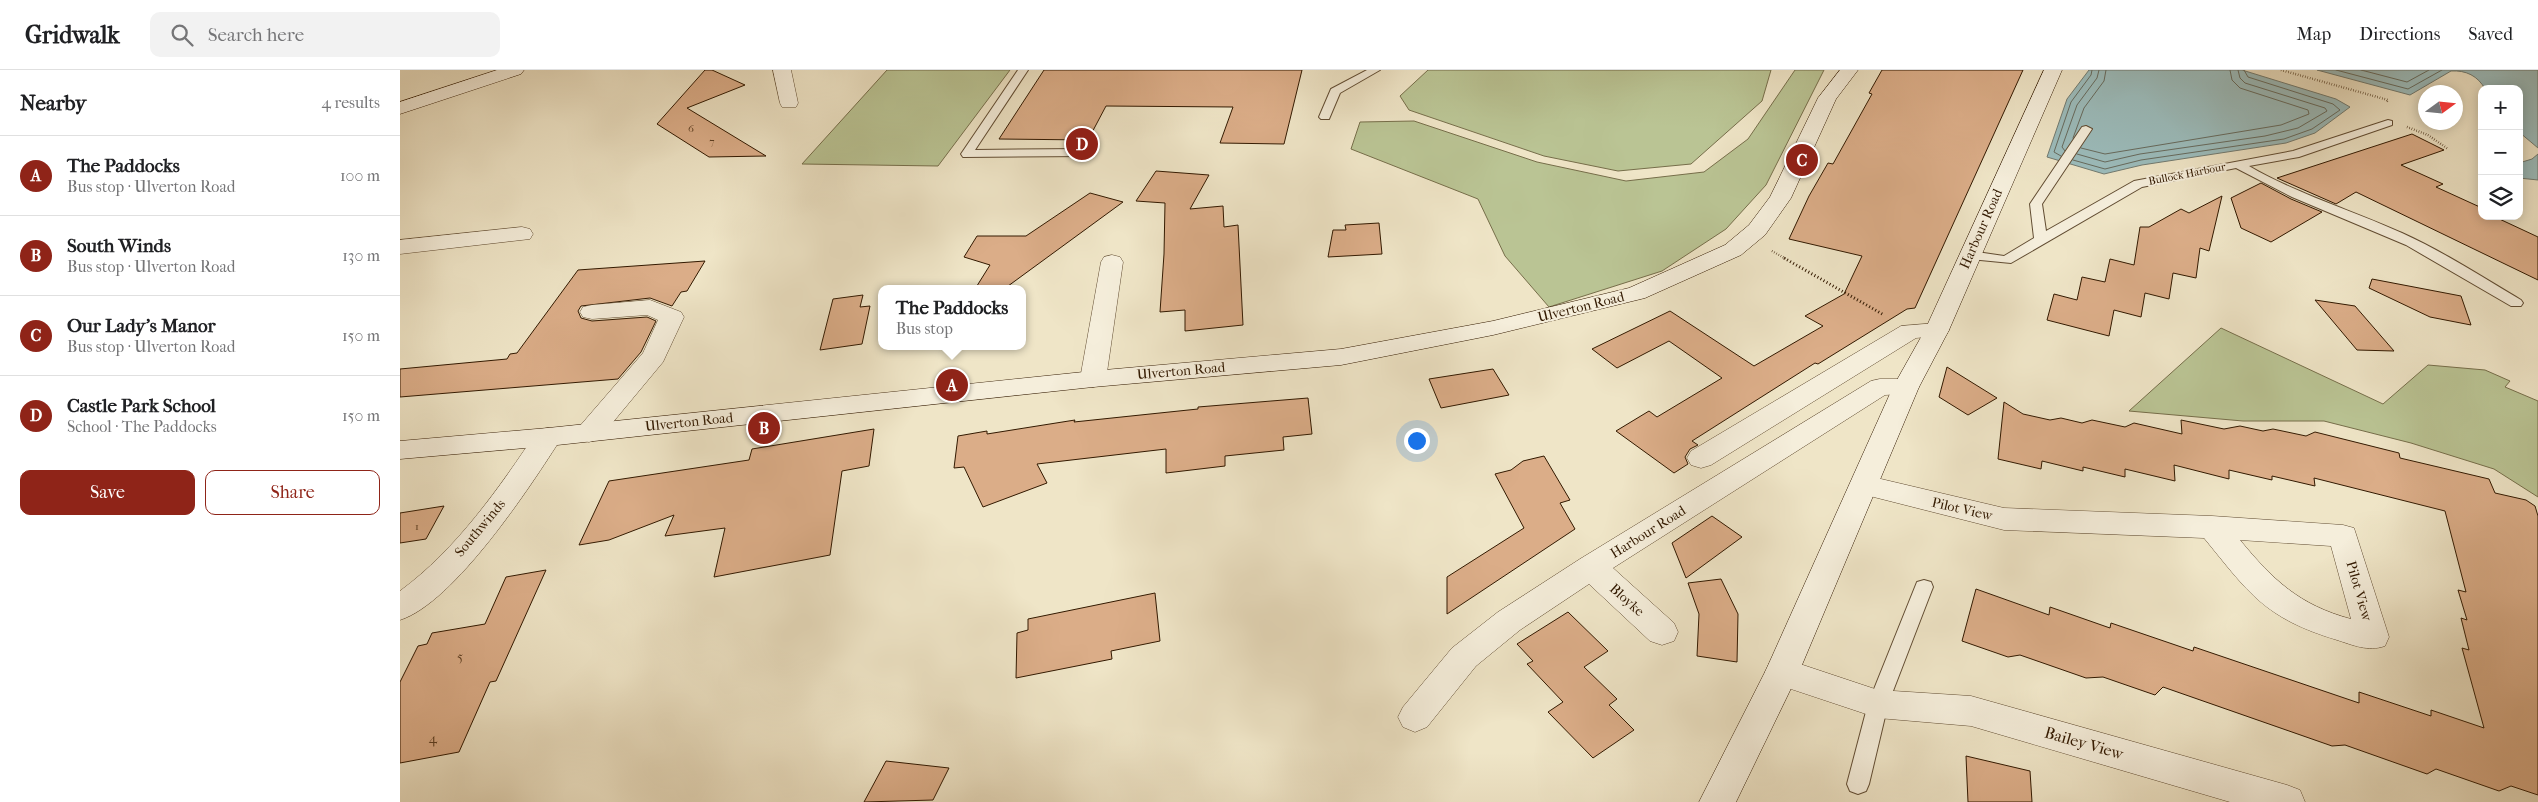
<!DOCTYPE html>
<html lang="en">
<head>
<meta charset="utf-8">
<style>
  body { margin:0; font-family:"IM FELL French Canon",serif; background:#f2f2f2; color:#202124 }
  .controls { position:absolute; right:15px; top:15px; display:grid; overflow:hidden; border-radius:10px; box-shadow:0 2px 12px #0003 }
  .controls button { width:45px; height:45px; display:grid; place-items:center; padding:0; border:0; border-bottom:1px solid #e0e0e0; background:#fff; color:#202124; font:25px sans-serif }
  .compass { position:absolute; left:2018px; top:15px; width:45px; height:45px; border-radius:50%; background:#fff; box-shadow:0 2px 12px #0003; rotate:75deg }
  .you { position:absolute; left:1016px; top:370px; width:18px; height:18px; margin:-12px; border:4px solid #fff; border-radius:50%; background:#1a73e8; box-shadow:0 0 0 8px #1a73e833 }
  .badge { display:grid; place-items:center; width:32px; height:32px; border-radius:50%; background:#8f2418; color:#fff; font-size:16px; font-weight:700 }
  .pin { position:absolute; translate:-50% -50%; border:2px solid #fff; box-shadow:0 1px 5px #0006 }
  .popup { position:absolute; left:478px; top:215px; width:148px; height:65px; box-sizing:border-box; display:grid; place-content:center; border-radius:10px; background:#fff; filter:drop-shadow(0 1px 4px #0005); font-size:16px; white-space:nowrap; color:#757577 }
  .popup b { font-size:19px; color:#202124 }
  .popup::after { content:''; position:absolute; left:50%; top:100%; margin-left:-10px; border:10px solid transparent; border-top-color:#fff }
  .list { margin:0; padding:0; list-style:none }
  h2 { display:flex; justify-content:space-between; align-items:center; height:65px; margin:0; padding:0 20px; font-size:21px }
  h2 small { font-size:16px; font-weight:400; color:#757577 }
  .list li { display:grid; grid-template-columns:32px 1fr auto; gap:15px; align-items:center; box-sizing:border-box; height:80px; padding:0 20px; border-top:1px solid #e0e0e0 }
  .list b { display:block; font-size:19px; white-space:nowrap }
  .list p { margin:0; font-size:16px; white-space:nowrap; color:#757577 }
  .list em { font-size:16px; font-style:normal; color:#757577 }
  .actions { display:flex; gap:10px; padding:15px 20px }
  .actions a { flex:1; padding:11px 0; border:1px solid #8f2418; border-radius:10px; text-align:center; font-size:18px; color:#8f2418 }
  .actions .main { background:#8f2418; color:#fff }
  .icon { flex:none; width:28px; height:28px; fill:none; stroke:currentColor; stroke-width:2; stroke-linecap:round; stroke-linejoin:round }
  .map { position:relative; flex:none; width:2138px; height:732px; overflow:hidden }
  header { display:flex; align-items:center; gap:30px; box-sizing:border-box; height:70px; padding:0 25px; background:#fff; border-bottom:1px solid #e0e0e0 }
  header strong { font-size:24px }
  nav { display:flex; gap:28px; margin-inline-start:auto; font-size:18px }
  .search { width:350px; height:45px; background:#f2f2f2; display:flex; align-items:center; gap:12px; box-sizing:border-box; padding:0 18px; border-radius:10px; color:#757577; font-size:19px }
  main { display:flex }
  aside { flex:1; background:#fff }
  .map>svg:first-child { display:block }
</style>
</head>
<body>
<header>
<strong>Gridwalk</strong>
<div class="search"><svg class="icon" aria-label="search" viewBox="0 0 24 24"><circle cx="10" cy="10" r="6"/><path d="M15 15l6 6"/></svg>Search here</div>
<nav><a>Map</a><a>Directions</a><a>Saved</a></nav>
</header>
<main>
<aside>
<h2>Nearby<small>4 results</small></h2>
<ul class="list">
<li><span class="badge">A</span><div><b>The Paddocks</b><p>Bus stop · Ulverton Road</p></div><em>100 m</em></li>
<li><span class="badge">B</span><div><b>South Winds</b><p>Bus stop · Ulverton Road</p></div><em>130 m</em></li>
<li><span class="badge">C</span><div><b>Our Lady's Manor</b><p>Bus stop · Ulverton Road</p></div><em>150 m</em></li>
<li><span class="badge">D</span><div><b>Castle Park School</b><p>School · The Paddocks</p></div><em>150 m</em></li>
</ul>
<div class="actions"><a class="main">Save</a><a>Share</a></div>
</aside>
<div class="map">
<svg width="2138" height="732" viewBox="0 0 2138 732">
  <rect width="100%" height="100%" fill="#efe5c7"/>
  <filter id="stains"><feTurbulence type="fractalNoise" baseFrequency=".004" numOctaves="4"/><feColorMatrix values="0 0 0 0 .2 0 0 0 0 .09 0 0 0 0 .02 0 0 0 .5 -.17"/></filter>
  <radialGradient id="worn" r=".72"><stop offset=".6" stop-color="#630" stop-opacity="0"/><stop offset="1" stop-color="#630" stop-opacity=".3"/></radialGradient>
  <g fill="#bac494" stroke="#766e4a">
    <polygon points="487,0 610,0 538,96 402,94"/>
    <polygon points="1028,0 1371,0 1362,31 1291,94 1218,101 1144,86 1009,40 1000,26"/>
    <polygon points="1395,0 1424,0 1366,115 1326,159 1262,201 1149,237 1105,186 1078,129 951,79 960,52 1014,51 1137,92 1226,111 1304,102 1348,69"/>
    <polygon points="1821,258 1983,334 2028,295 2085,300 2110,311 2105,317 2138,331 2138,427 2094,399 2011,373 1924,351 1843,351 1729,341"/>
  </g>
  <g fill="#9cbdbd" stroke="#727b71">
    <polygon points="1689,0 1842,0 1936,29 1950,37 1915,63 1886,73 1742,95 1704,104 1647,87 1667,29"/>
    <path d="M 1917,0 L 2138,0 L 2138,78 L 2119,62 L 2119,19 L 2085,19 C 2078,6 2066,0 2051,1 L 2010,25 Z"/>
    <polygon points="2138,84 2138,110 2119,108 2119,93 2132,89"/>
  </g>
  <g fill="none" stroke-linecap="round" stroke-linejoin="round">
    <g stroke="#676b5e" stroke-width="1">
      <polyline points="1936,0 2008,19 2042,0"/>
      <polyline points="1961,0 2007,12 2029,0"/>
      <polyline points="1673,68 1684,38 1704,11 1706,0"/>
      <polyline points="1681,78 1705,84 1881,55 1909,44 1908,40 1840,18 1832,10 1830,0"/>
      <polyline points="1665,81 1662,77 1677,35 1697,8 1699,0"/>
      <polyline points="1677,84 1705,92 1740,84 1865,66 1898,58 1927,41 1925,38 1845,13 1840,8 1838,0"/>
      <polyline points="1661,86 1654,82 1671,32 1691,5 1692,0"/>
      <polyline points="1673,90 1705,99 1741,90 1884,69 1912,59 1940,40 1933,34 1848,7 1844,0"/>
    </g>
  </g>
  <g fill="#dbad88" stroke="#321900">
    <polygon points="305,0 312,0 345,15 287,38 366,86 309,87 257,54"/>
    <polygon points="644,0 902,0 884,74 820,73 833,37 706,36 688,70 599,69"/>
    <polygon points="1482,0 1623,0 1515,238 1507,239 1418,294 1415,293 1292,371 1298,375 1290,379 1285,387 1288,394 1274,403 1216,361 1249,341 1257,347 1322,308 1269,271 1217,298 1192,279 1270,241 1354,296 1423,256 1405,246 1444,224 1462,186 1389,169 1409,126 1428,93 1433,94 1472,24 1469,23"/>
    <polygon points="2012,64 2044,80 2001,95 2043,114 2036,117 2082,138 2082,146 2093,146 2138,167 2138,210 1956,122 1936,134 1877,108"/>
    <polygon points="756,101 809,105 790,139 823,136 824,157 838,155 843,255 785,261 785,240 760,242 764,184 765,133 736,131"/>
    <polygon points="1861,113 1891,129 1922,142 1871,172 1841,158 1831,128"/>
    <polygon points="690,123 723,132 604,219 575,219 590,195 564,187 577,166 626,166"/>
    <polygon points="1822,126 1809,181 1800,178 1796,208 1773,203 1769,229 1745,223 1741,247 1714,240 1709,266 1647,250 1654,224 1677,230 1682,207 1705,212 1710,189 1734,195 1740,157 1749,157 1781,139 1789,143"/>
    <polygon points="979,153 982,184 928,187 933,160 946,160 945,155"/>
    <polygon points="305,191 287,221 281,222 272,236 250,228 181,236 178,241 181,248 192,251 247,247 256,251 241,282 218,309 0,327 0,299 107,289 110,284 117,283 178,200"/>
    <polygon points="1972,209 2061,226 2071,255 2030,247 1969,218"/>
    <polygon points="463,225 460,237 470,236 462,274 420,280 433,229"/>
    <polygon points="1915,230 1955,236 1994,281 1957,280"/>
    <polygon points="1547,297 1597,328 1568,345 1539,327"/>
    <polygon points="1093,299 1109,325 1041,338 1029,309"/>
    <polygon points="908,328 912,364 883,367 884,380 825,386 825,396 766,403 766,379 637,394 647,413 583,437 564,397 554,398 558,366 587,361 587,364 675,350 674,352 731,346 798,339 798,337"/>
    <polygon points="1604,332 1623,344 1650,350 1661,348 1682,353 1692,350 1725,357 1734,353 1782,364 1781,350 1824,359 1840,356 1863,361 1873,359 1906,366 1915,362 1999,383 2000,388 2089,409 2095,423 2126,430 2135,436 2138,446 2138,725 2111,716 2099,721 2036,699 2027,704 1945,675 1932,676 1763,617 1755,625 1703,607 1686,608 1620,585 1608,587 1562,571 1576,519 1649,545 1650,537 1710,558 1711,553 1793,581 1794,577 1959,633 1959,622 2031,646 2031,640 2084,658 2062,578 2069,580 2061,548 2067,550 2058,520 2066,522 2045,441 1914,408 1915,416 1872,406 1872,410 1829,400 1829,409 1774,395 1775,411 1725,399 1725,407 1683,397 1683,401 1642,391 1641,399 1598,389"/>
    <polygon points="474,359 469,396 442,401 430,485 314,507 325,458 265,466 274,445 209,470 179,475 209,411 349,390 352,379"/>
    <polygon points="1144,386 1170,430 1160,433 1175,459 1047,544 1047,507 1124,458 1095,404 1111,400 1123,391"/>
    <polygon points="44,436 26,469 0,473 0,443"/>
    <polygon points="1312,446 1342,467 1286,508 1272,473"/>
    <polygon points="146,500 96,611 90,612 59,682 0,693 0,612 18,576 27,574 32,563 85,554 106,507"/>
    <polygon points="1321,509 1338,544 1337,592 1297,586 1299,544 1288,513"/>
    <polygon points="755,523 760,571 711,581 712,589 616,608 617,563 628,560 628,549"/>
    <polygon points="1168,542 1208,581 1184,597 1217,629 1209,635 1234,660 1193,688 1148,642 1163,632 1127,594 1133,591 1117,574"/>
    <polygon points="1566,686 1630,701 1632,732 1568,732"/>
    <polygon points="486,691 549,698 533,730 464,732"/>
  </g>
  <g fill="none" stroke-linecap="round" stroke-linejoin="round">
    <g stroke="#614c32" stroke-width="2">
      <g id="lane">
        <polygon points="618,0 628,0 575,80 684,79 688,80 688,86 563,87 561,84"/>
        <polygon points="967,0 980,0 940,23 929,49 921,49 919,47 931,19"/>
        <path d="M 1988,50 L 1992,51 L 1992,55 L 1899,87 L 1849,96 C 1897,124 1951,140 2002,163 C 2044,182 2082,207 2121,230 L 2123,233 L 2121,236 L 2111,236 L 2006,175 L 1892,127 L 1836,98 L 1742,117 L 1611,193 L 1570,189 L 1563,185 L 1570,181 L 1604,186 L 1634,168 L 1630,134 L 1682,57 L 1686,56 L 1692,59 L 1642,134 L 1646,161 L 1734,111 L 1893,81 Z"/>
        <polygon points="1524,510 1531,512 1533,517 1488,634 1469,714 1466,721 1458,724 1450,721 1447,714 1468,634 1515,517 1517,512"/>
      </g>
    </g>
    <g stroke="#614c32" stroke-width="1">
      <g id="street">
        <polygon points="373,0 391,0 398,33 396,37 382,37 380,33"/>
        <polygon points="122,157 130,159 133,164 130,169 0,184 0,170"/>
        <polygon points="712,185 720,187 723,192 706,309 702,315 693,317 684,315 680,309 701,192 704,187"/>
        <polygon points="250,230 281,242 284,247 263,292 199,369 189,372 179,369 175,363 179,357 243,283 258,250 247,245 192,249 183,247 180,242 183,237 192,235"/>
        <polygon points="1537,253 1546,255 1549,260 1546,265 1516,268 1311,395 1301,398 1291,395 1287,388 1291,381 1501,256"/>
        <polygon points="1480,309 1506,309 1515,311 1519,317 1515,323 1485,325 1213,498 1274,553 1278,562 1274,571 1262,575 1250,571 1189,514 1120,560 1076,596 1027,657 1015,662 1003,657 998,647 1003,637 1052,578 1098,542 1180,489 1471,311"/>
        <path d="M 148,358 L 158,360 L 162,367 C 131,416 54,533 0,550 L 0,521 C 57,479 99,418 138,360 Z"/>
        <path d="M 1464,405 L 1604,438 L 1812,446 L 1943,455 L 1954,458 L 1989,567 L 1985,576 C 1968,582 1953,575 1937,570 C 1864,548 1849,523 1804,468 L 1604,460 L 1454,422 L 1450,415 L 1454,408 ZM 1840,470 L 1931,476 L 1951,549 C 1899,535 1873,510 1840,470 Z"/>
        <polygon points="1382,588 1478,620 1571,626 1887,715 1900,720 1905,732 1830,732 1571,656 1478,648 1370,612 1365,602 1370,592"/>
      </g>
    </g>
    <g stroke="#321900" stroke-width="1">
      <g id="secondary">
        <polygon points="97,0 124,0 121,4 0,44 0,32"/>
        <polygon points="1440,0 1458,0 1436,29 1391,128 1365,165 1341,185 1245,228 1093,265 941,295 693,317 148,376 0,389 0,371 148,358 693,301 941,279 1093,251 1229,218 1325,175 1349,155 1370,127 1418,28"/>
        <polygon points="1644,0 1662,0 1549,260 1519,317 1399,602 1336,732 1299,732 1366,600 1493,317 1525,260"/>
      </g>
    </g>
    <g stroke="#321900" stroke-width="2.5" stroke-dasharray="0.5 2" stroke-linecap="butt">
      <polyline points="1881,0 1988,30 1986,33"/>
      <polyline points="2007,57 2028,65 2048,79"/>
      <polyline points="1372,181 1386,189"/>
    </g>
    <polyline stroke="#321900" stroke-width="3" stroke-dasharray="1 2.5" stroke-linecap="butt" points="1384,188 1484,245"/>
    <use href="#lane" fill="#f5eedb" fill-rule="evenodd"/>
    <use href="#street" fill="#f5eedb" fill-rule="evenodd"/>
    <use href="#secondary" fill="#f5eedb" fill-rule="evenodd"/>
  </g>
  <g text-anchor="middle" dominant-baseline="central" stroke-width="4" stroke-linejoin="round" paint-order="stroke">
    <g font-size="11" fill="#5c3e22">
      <text x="291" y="58">6</text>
      <text x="312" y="71">7</text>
      <text x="17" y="456">1</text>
    </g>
    <g font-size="11" fill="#321900" stroke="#f5eedb">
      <text transform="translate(1787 104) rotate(-11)">Bullock Harbour</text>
    </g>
    <g font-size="14" fill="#321900" stroke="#f5eedb">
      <text transform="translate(1581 159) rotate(-66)">Harbour Road</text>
      <text transform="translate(1181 237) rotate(-14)">Ulverton Road</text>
      <text transform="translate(781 301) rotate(-5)">Ulverton Road</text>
      <text transform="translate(289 352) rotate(-6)">Ulverton Road</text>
      <text transform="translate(1562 439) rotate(13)">Pilot View</text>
      <text transform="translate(80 458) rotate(-50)">Southwinds</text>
      <text transform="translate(1248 462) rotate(-32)">Harbour Road</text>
      <text transform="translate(1959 521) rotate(74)">Pilot View</text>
      <text transform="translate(1227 530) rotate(42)">Bloyke</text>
    </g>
    <g font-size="14" fill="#5c3e22">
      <text x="60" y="586">5</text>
      <text x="33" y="668">4</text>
    </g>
    <g font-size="16" fill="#321900" stroke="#f5eedb">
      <text transform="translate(1684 673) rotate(16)">Bailey View</text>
    </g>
  </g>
  <rect width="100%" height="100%" filter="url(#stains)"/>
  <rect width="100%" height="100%" fill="url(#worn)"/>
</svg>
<div class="controls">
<button>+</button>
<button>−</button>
<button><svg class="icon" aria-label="layers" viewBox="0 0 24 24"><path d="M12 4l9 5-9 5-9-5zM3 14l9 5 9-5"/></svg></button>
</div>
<svg class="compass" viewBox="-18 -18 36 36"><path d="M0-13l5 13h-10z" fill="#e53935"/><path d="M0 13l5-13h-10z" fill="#757577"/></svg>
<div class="you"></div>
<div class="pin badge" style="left:552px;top:315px">A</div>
<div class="popup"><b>The Paddocks</b>Bus stop</div>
<div class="pin badge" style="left:364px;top:358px">B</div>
<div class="pin badge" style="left:1402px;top:90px">C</div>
<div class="pin badge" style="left:682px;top:74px">D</div>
</div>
</main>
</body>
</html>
